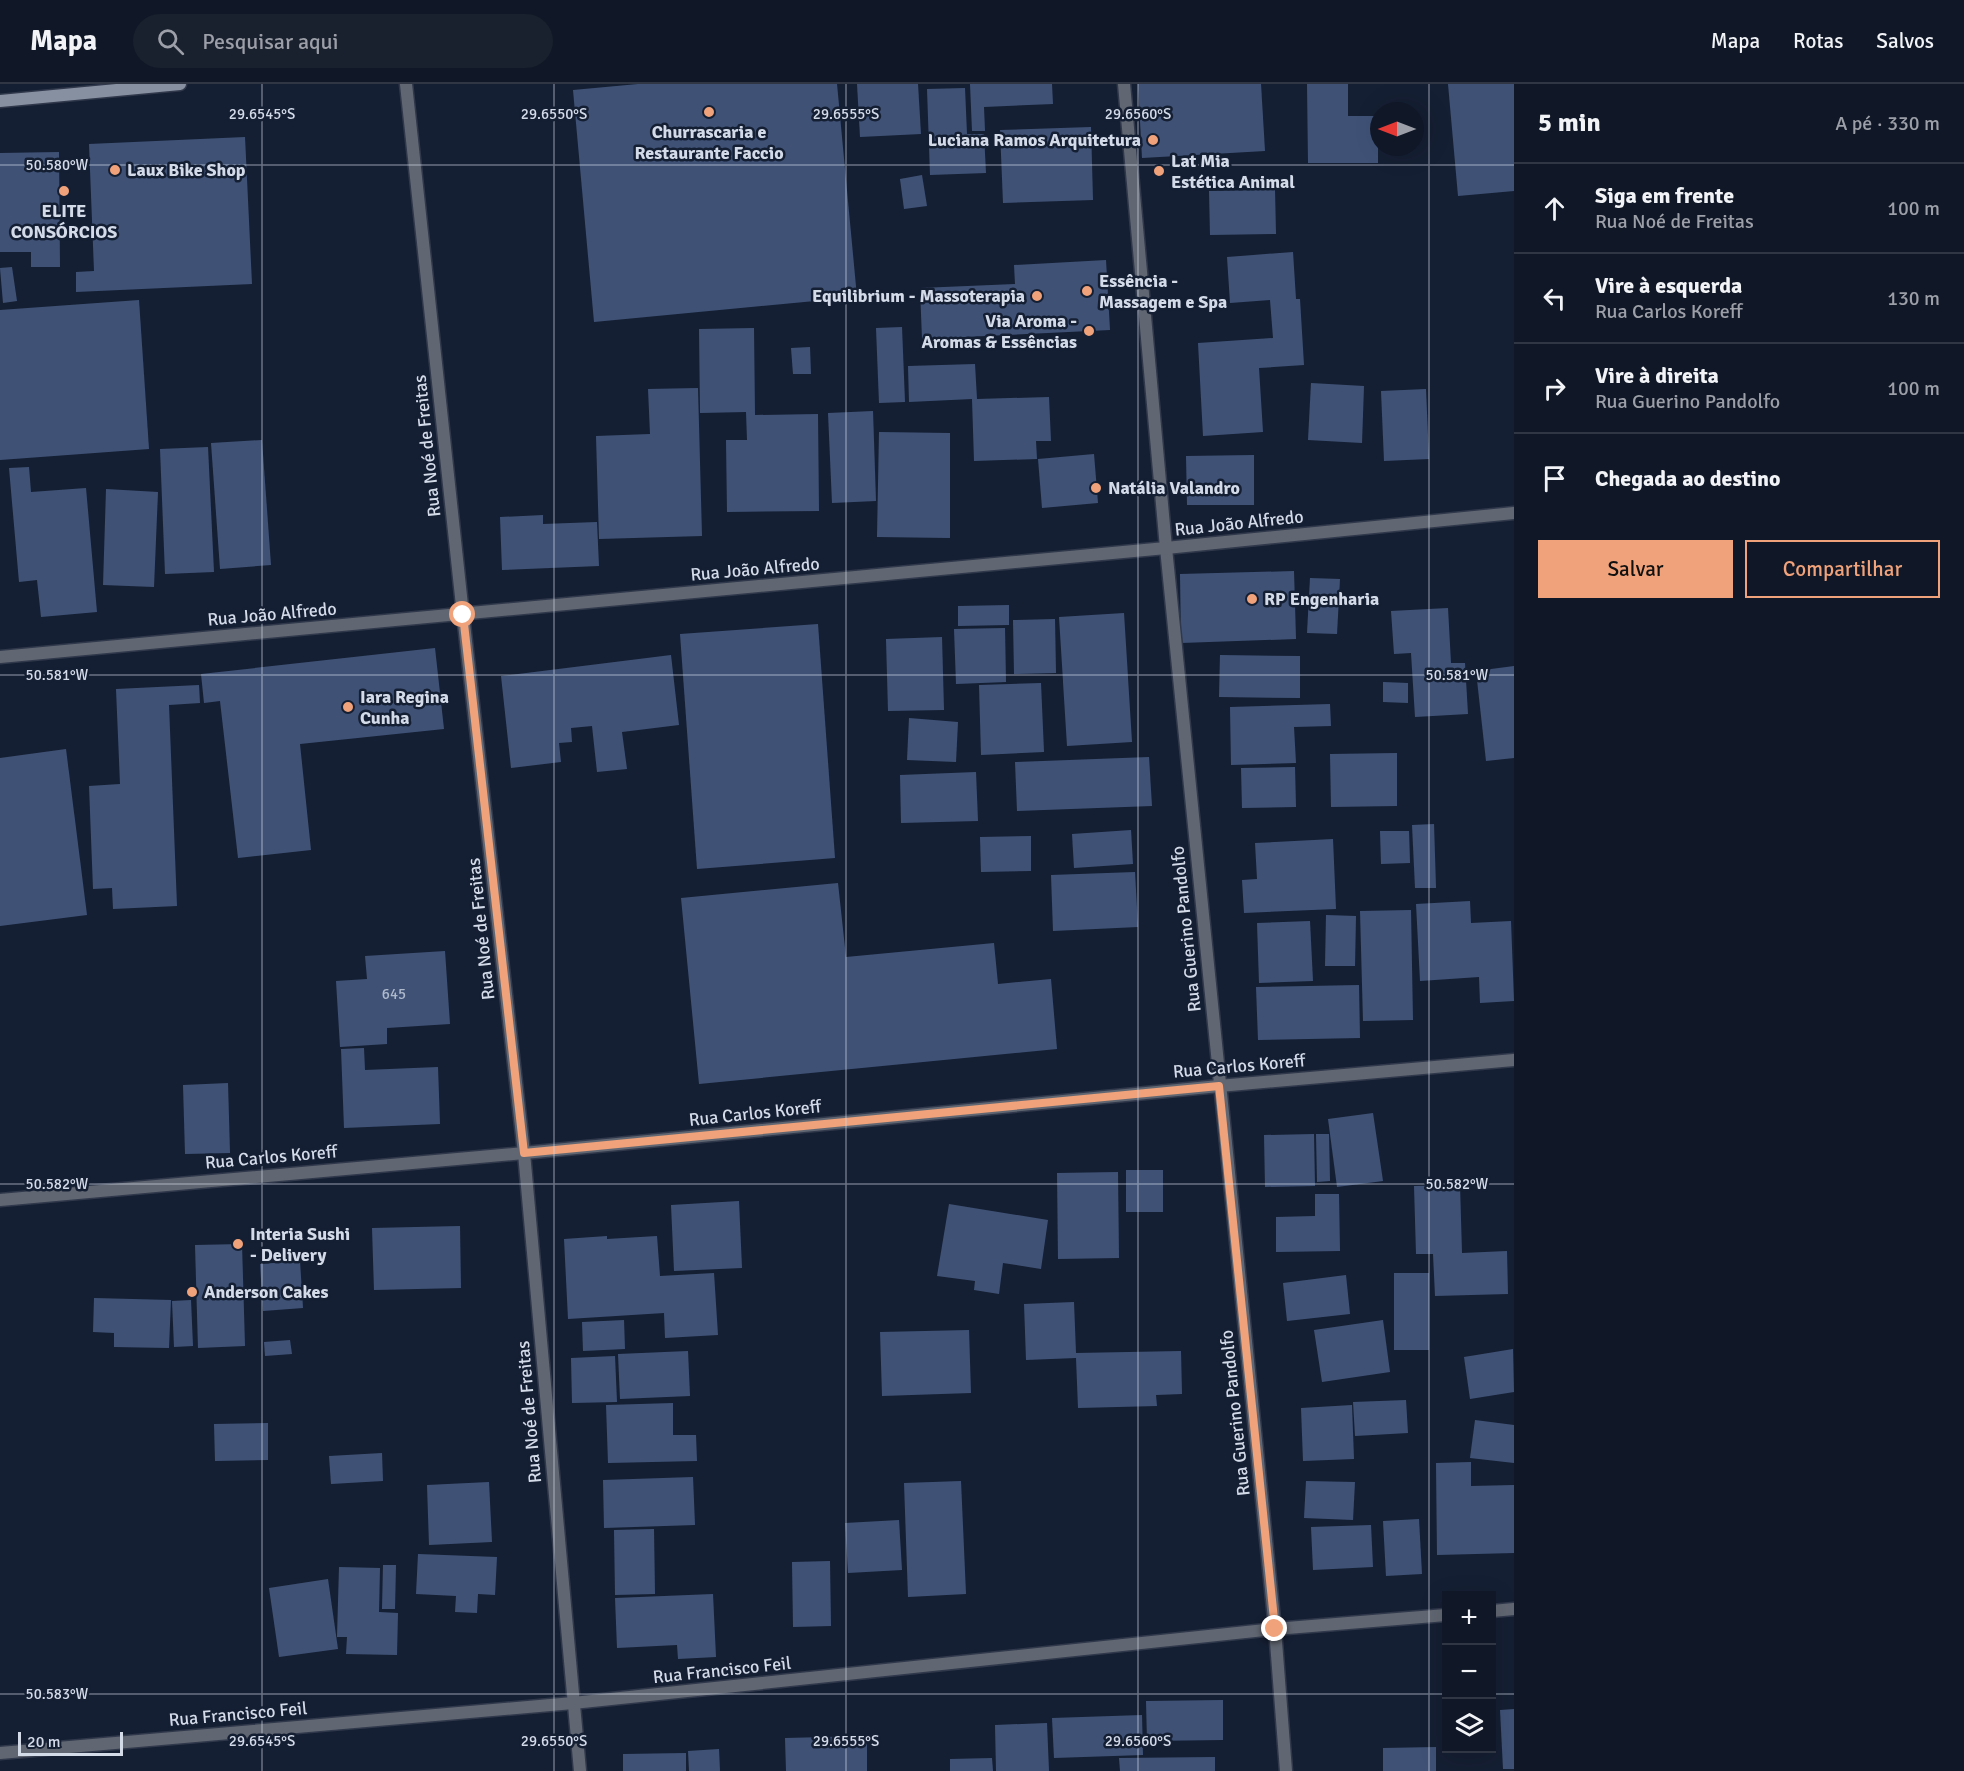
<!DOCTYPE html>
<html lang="pt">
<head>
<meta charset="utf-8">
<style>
  body { margin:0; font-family:Signika,sans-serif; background:#19202e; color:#f1f3f6 }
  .controls { position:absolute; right:18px; bottom:18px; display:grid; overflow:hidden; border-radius:0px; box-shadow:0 6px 24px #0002 }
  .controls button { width:54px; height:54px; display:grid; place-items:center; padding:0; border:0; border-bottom:2px solid #303643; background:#101726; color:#f1f3f6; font:30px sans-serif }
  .compass { position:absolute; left:1370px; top:18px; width:54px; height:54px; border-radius:50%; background:#101726; box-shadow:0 6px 24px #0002; rotate:270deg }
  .scale { position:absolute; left:18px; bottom:15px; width:105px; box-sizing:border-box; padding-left:6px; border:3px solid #d3dbe9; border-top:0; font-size:16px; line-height:21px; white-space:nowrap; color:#d3dbe9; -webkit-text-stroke:4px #151f33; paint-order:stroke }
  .stop { position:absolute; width:18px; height:18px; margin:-14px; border:4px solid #f0a27a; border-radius:50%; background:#fff }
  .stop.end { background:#f0a27a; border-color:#fff; box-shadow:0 2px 6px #0008 }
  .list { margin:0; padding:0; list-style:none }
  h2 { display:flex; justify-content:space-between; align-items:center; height:78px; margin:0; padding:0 24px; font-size:26px }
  h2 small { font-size:20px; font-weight:400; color:#9c9fa7 }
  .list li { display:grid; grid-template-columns:39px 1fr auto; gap:18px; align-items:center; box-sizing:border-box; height:90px; padding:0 24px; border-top:2px solid #303643 }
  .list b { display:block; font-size:22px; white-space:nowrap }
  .list p { margin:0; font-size:20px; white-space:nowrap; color:#9c9fa7 }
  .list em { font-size:20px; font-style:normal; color:#9c9fa7 }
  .actions { display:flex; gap:12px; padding:18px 24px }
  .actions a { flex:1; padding:14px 0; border:2px solid #f0a27a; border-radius:0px; text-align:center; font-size:21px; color:#f0a27a }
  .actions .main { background:#f0a27a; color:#111 }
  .icon { flex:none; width:33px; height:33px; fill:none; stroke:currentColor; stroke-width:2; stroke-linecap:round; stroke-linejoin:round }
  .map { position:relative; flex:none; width:1514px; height:1687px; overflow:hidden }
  header { display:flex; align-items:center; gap:36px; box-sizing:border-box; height:84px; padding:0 30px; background:#101726; border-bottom:2px solid #303643 }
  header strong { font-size:28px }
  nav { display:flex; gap:33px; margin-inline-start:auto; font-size:21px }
  .search { width:420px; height:54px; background:#19202e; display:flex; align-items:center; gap:15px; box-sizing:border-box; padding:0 21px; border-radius:33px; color:#9c9fa7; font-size:22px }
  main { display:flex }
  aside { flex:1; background:#101726 }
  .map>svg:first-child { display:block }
</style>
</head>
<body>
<header>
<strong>Mapa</strong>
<div class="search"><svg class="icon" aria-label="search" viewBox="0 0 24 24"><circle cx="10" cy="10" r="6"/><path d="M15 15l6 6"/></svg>Pesquisar aqui</div>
<nav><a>Mapa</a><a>Rotas</a><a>Salvos</a></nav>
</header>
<main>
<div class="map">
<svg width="1514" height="1687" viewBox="0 0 1514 1687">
  <rect width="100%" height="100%" fill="#151f33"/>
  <g fill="#3f5276">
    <polygon points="638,0 837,0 857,213 594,238 573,6"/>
    <polygon points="857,0 918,0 921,50 860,53"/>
    <polygon points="970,0 1052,0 1053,20 984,23 985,47 972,47"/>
    <polygon points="1138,0 1261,0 1265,67 1142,74"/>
    <polygon points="1307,0 1348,0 1348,32 1378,32 1378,79 1308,79"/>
    <polygon points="1448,0 1514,0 1514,107 1458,112"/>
    <polygon points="965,4 967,50 984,50 986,89 930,91 927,5"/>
    <polygon points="1091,43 1093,116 1003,119 1000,46"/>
    <polygon points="245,53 252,200 76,208 76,188 94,187 89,60"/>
    <polygon points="59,68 60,183 31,183 31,168 0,168 0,69"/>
    <polygon points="922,91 927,122 904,125 900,95"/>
    <polygon points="1275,106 1276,150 1210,151 1209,107"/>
    <polygon points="1293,168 1296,215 1300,215 1304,281 1259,284 1263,348 1203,352 1198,259 1273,254 1270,216 1230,219 1227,173"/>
    <polygon points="1106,176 1110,246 922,255 920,204 1015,200 1014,181"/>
    <polygon points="12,183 17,217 3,219 0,184"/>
    <polygon points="139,216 149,365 0,376 0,226"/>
    <polygon points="902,243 905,318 879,319 876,244"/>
    <polygon points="754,244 755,331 818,330 819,427 727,428 726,356 747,356 746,328 700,329 699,245"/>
    <polygon points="810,263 811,290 793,290 791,264"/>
    <polygon points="975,280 977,315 1049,313 1051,357 1036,357 1037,375 974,377 972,315 909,318 908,282"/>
    <polygon points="1311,299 1364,302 1362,359 1308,356"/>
    <polygon points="698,304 702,452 599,455 596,352 650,350 648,305"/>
    <polygon points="1426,305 1429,375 1384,377 1381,307"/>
    <polygon points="873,327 876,417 832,419 828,329"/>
    <polygon points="879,348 950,349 950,454 877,453"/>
    <polygon points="262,356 271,481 220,485 211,359"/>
    <polygon points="208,363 214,488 165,490 160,365"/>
    <polygon points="1094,370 1098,419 1042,424 1038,375"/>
    <polygon points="1254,371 1254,421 1187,421 1186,372"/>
    <polygon points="29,383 31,408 86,404 97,528 41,533 37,496 19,498 9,384"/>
    <polygon points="106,405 158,408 154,503 103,501"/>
    <polygon points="543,431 543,440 597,438 599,482 502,486 500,433"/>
    <polygon points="1294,487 1296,555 1181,559 1180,490"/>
    <polygon points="1310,494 1340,495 1337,550 1307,549"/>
    <polygon points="1009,521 1009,541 958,542 958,522"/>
    <polygon points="1448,524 1451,579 1465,579 1468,630 1415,633 1411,569 1394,570 1391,527"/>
    <polygon points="1124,529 1132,658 1067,662 1059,533"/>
    <polygon points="1055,535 1056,589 1014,590 1013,536"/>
    <polygon points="818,540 835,774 697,785 680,550"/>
    <polygon points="1005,544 1006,598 956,600 954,545"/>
    <polygon points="942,553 944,626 888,627 886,555"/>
    <polygon points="435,564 444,645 300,660 311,766 238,774 220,617 204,619 201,590"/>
    <polygon points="671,571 679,641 622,648 627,685 597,688 592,642 571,644 572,658 559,659 561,678 511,684 501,592"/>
    <polygon points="1220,571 1300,572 1300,614 1219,613"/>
    <polygon points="1514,582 1514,674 1486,677 1476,587"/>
    <polygon points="1383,598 1408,599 1408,619 1383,618"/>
    <polygon points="1041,599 1044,668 981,671 979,601"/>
    <polygon points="199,601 200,619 169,621 177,822 113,825 112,804 93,805 89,702 120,700 116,605"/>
    <polygon points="1330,620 1331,642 1294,643 1296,679 1231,681 1230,623"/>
    <polygon points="909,634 958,638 956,678 907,676"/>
    <polygon points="66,665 87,831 0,842 0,674"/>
    <polygon points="1397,669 1397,722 1331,723 1330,670"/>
    <polygon points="1149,673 1152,722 1017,727 1015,678"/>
    <polygon points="1295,683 1296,723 1242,724 1241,684"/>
    <polygon points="976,688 978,737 901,739 900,691"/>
    <polygon points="1434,740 1436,804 1415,804 1412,741"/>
    <polygon points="1131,746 1133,780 1074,784 1072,750"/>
    <polygon points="1380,747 1409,747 1410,779 1381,780"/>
    <polygon points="1031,752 1031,787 981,788 980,753"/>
    <polygon points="1333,755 1336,825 1244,829 1242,796 1257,795 1255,759"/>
    <polygon points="1135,788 1138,843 1053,847 1051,791"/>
    <polygon points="838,799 846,873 994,859 998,900 1051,895 1057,965 699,1000 681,814"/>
    <polygon points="1470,817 1471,839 1511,837 1514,917 1480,919 1479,893 1420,897 1416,820"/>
    <polygon points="1411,826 1413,936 1363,937 1360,827"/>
    <polygon points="1326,831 1356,832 1355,882 1325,882"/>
    <polygon points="1310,837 1313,897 1259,899 1257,839"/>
    <polygon points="445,867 450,940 387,944 387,960 340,963 336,897 367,895 365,872"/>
    <polygon points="1359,901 1360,954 1258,956 1256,903"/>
    <polygon points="364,964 365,986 438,983 440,1040 344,1044 341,965"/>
    <polygon points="228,999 230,1069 185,1070 183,1001"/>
    <polygon points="1373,1029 1383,1097 1337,1103 1328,1035"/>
    <polygon points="1314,1050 1315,1102 1265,1103 1264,1051"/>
    <polygon points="1316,1050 1329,1050 1330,1097 1317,1098"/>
    <rect x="1126" y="1086" width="37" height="42"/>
    <polygon points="1118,1088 1119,1174 1058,1175 1057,1089"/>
    <polygon points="1460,1101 1462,1169 1507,1167 1508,1210 1435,1212 1433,1170 1416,1170 1414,1102"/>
    <polygon points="1315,1110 1339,1110 1340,1167 1276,1168 1276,1133 1315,1132"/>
    <polygon points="739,1117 742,1184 674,1187 671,1121"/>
    <polygon points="949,1120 1048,1136 1041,1185 1003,1179 999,1210 974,1206 975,1197 937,1192"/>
    <polygon points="460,1142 461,1204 374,1206 372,1144"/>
    <polygon points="607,1152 607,1155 657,1152 660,1192 714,1189 718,1251 665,1254 664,1229 568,1235 564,1155"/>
    <polygon points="242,1160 245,1262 198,1264 195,1161"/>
    <polygon points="300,1177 303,1224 263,1227 260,1180"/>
    <rect x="1394" y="1189" width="35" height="77"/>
    <polygon points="1346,1191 1350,1230 1287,1237 1283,1199"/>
    <polygon points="94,1214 171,1216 169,1264 114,1263 114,1249 93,1248"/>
    <polygon points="191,1216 193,1262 174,1263 172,1217"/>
    <polygon points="1074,1218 1076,1269 1181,1267 1182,1310 1156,1311 1157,1322 1078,1324 1076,1274 1026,1276 1024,1220"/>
    <polygon points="624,1236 625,1265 583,1267 582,1238"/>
    <polygon points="1383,1236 1390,1288 1322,1298 1314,1246"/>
    <polygon points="969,1246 971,1309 882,1312 880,1248"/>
    <polygon points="290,1256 292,1270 265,1272 264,1258"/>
    <polygon points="1513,1265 1514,1308 1470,1315 1464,1273"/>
    <polygon points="688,1267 690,1312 620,1315 618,1270"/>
    <polygon points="615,1272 617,1318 572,1319 571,1274"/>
    <polygon points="1406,1316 1408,1349 1355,1352 1353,1318"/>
    <polygon points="673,1319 673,1351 696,1351 697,1377 608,1379 606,1321"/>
    <polygon points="1352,1321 1354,1375 1303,1377 1301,1324"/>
    <polygon points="1475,1336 1514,1341 1514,1379 1470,1374"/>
    <polygon points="268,1339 268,1376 215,1377 214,1340"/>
    <polygon points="382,1369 383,1397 331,1400 329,1372"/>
    <polygon points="1471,1378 1471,1402 1514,1401 1514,1469 1437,1471 1436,1379"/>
    <polygon points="693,1393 695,1441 604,1444 603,1396"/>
    <polygon points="961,1397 966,1510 908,1513 904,1399"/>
    <polygon points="1306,1397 1355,1398 1353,1436 1304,1434"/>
    <polygon points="489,1398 492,1458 429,1461 427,1401"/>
    <polygon points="1419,1435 1422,1490 1386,1492 1383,1437"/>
    <polygon points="899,1436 902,1486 848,1489 845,1439"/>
    <polygon points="1371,1441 1373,1483 1313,1486 1311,1443"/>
    <polygon points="654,1445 655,1510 615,1511 614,1446"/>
    <polygon points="418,1470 497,1473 495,1511 478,1510 477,1529 455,1528 456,1512 416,1510"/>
    <polygon points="830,1477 831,1542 793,1543 792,1478"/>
    <polygon points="383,1481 396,1481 395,1525 382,1525"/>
    <polygon points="339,1483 380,1484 379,1528 398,1529 397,1571 346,1570 347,1553 337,1553"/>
    <polygon points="328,1495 338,1565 279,1573 269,1504"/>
    <polygon points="713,1510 716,1573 678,1575 677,1561 617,1564 615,1514"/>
    <polygon points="1492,1596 1493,1596 1496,1643 1492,1643"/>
    <polygon points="1223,1616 1223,1656 1147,1657 1146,1617"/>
    <polygon points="1514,1625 1514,1685 1503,1685 1500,1626"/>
    <polygon points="1142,1631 1143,1671 1054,1674 1052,1634"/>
    <polygon points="1047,1639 1049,1687 996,1687 995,1641"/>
    <rect x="1492" y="1646" width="4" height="18"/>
    <polygon points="867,1652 867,1687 786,1687 785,1654"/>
    <polygon points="1436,1663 1436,1687 1383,1687 1383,1664"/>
    <polygon points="719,1665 720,1687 689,1687 688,1667"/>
    <polygon points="686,1669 686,1687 623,1687 623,1670"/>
    <polygon points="1215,1673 1215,1687 1120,1687 1119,1674"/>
    <polygon points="992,1674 993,1687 950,1687 950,1675"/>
  </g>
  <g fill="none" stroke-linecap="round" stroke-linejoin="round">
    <g stroke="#30394c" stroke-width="15">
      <g id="minor">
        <polyline points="1124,0 1166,464 1275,1545 1286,1687"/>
        <polyline points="463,531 524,1069 580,1687"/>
        <polyline points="0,1116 524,1069 1219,1002 1514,976"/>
        <polyline points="1492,1527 1514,1525"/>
        <polyline points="0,1669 573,1619 1275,1545 1446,1531"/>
      </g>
    </g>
    <g stroke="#30394c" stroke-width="15">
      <g id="tertiary">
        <polyline points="406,0 463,531"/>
        <polyline points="0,573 1166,464 1514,429"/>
      </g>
    </g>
    <g stroke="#30394c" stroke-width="15">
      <polyline id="secondary" points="0,17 180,0"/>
    </g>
    <use href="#minor" stroke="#616772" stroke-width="12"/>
    <use href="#tertiary" stroke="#616772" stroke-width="12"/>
    <use href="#secondary" stroke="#8690a1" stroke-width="12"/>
  </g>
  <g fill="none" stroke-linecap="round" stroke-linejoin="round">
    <polyline stroke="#f0a27a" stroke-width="8" points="463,531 524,1069 1219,1002 1275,1545"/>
  </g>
  <path fill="none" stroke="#d3dbe9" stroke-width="1.5" stroke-opacity="0.45" d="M 262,0 L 262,1687M 554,0 L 554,1687M 846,0 L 846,1687M 1138,0 L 1138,1687M 1429,0 L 1429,1687M 0,81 L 1514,81M 0,591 L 1514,591M 0,1100 L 1514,1100M 0,1610 L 1446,1610M 1492,1610 L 1514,1610"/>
  <g fill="#f0a27a" stroke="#151f33" stroke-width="2">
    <circle cx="709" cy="28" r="6"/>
    <circle cx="1153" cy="56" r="6"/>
    <circle cx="115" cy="86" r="6"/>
    <circle cx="1159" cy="87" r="6"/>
    <circle cx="64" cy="107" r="6"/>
    <circle cx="1087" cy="207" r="6"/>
    <circle cx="1037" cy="212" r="6"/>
    <circle cx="1089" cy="247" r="6"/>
    <circle cx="1096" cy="404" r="6"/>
    <circle cx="1252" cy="515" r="6"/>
    <circle cx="348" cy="623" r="6"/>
    <circle cx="238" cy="1160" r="6"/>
    <circle cx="192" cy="1208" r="6"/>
  </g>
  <g text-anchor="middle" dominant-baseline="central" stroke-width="5" stroke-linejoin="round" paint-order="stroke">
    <g font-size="15" fill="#aeb9cc">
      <text x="394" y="910">645</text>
    </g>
    <g font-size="18" font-weight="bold" fill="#d3dbe9" stroke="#151f33" text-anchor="start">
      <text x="709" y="48" text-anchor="middle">Churrascaria e<tspan x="709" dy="21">Restaurante Faccio</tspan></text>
      <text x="1141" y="56" text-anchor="end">Luciana Ramos Arquitetura</text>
      <text x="1171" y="77">Lat Mia<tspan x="1171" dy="21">Estética Animal</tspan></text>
      <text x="127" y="86">Laux Bike Shop</text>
      <text x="64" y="127" text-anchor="middle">ELITE<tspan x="64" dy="21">CONSÓRCIOS</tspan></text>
      <text x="1099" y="197">Essência -<tspan x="1099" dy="21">Massagem e Spa</tspan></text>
      <text x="1025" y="212" text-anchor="end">Equilibrium - Massoterapia</text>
      <text x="1077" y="237" text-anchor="end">Via Aroma -<tspan x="1077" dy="21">Aromas &amp; Essências</tspan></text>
      <text x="1108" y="404">Natália Valandro</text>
      <text x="1264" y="515">RP Engenharia</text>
      <text x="360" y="613">Iara Regina<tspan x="360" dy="21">Cunha</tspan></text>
      <text x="250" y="1150">Interia Sushi<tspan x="250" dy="21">- Delivery</tspan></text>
      <text x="204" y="1208">Anderson Cakes</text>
    </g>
    <g font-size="18" fill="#d3dbe9" stroke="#151f33">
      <text transform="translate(427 362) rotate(-96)">Rua Noé de Freitas</text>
      <text transform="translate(1239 439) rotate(-6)">Rua João Alfredo</text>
      <text transform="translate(755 485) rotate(-5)">Rua João Alfredo</text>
      <text transform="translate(272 530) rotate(-5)">Rua João Alfredo</text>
      <text transform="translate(481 845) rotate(-96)">Rua Noé de Freitas</text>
      <text transform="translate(1186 845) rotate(-96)">Rua Guerino Pandolfo</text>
      <text transform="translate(1239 982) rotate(-5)">Rua Carlos Koreff</text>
      <text transform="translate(755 1029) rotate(-6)">Rua Carlos Koreff</text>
      <text transform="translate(271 1073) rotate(-5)">Rua Carlos Koreff</text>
      <text transform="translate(529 1328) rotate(-95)">Rua Noé de Freitas</text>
      <text transform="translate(1235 1329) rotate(-96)">Rua Guerino Pandolfo</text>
      <text transform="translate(722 1586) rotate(-6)">Rua Francisco Feil</text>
      <text transform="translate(238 1630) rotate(-5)">Rua Francisco Feil</text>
    </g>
  </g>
  <g font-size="15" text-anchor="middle" fill="#d3dbe9" stroke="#151f33" stroke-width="5" stroke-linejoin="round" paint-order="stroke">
    <text x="262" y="35">29.6545°S</text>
    <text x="554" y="35">29.6550°S</text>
    <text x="846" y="35">29.6555°S</text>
    <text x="1138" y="35">29.6560°S</text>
    <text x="57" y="86">50.580°W</text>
    <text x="1457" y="596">50.581°W</text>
    <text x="57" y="596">50.581°W</text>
    <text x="1457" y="1105">50.582°W</text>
    <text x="57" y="1105">50.582°W</text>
    <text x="57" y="1615">50.583°W</text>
    <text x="262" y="1662">29.6545°S</text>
    <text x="554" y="1662">29.6550°S</text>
    <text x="846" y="1662">29.6555°S</text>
    <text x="1138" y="1662">29.6560°S</text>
  </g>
</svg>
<div class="controls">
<button>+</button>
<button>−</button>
<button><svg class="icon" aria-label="layers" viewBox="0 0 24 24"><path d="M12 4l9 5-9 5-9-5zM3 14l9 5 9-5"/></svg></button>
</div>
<svg class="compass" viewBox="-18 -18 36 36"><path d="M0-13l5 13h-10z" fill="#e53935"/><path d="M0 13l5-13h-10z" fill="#9c9fa7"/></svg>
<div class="scale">20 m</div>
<div class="stop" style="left:463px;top:531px"></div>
<div class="stop end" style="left:1275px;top:1545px"></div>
</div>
<aside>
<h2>5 min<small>A pé · 330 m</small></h2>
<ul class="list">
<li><svg class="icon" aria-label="ahead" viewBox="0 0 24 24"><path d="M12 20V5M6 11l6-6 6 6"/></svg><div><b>Siga em frente</b><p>Rua Noé de Freitas</p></div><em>100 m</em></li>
<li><svg class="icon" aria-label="left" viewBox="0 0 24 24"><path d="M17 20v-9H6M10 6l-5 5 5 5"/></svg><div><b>Vire à esquerda</b><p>Rua Carlos Koreff</p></div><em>130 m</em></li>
<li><svg class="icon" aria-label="right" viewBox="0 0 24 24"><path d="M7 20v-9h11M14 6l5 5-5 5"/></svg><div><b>Vire à direita</b><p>Rua Guerino Pandolfo</p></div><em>100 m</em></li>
<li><svg class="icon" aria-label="arrive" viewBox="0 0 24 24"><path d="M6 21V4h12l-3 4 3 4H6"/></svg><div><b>Chegada ao destino</b></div></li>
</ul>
<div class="actions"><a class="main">Salvar</a><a>Compartilhar</a></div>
</aside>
</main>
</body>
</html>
